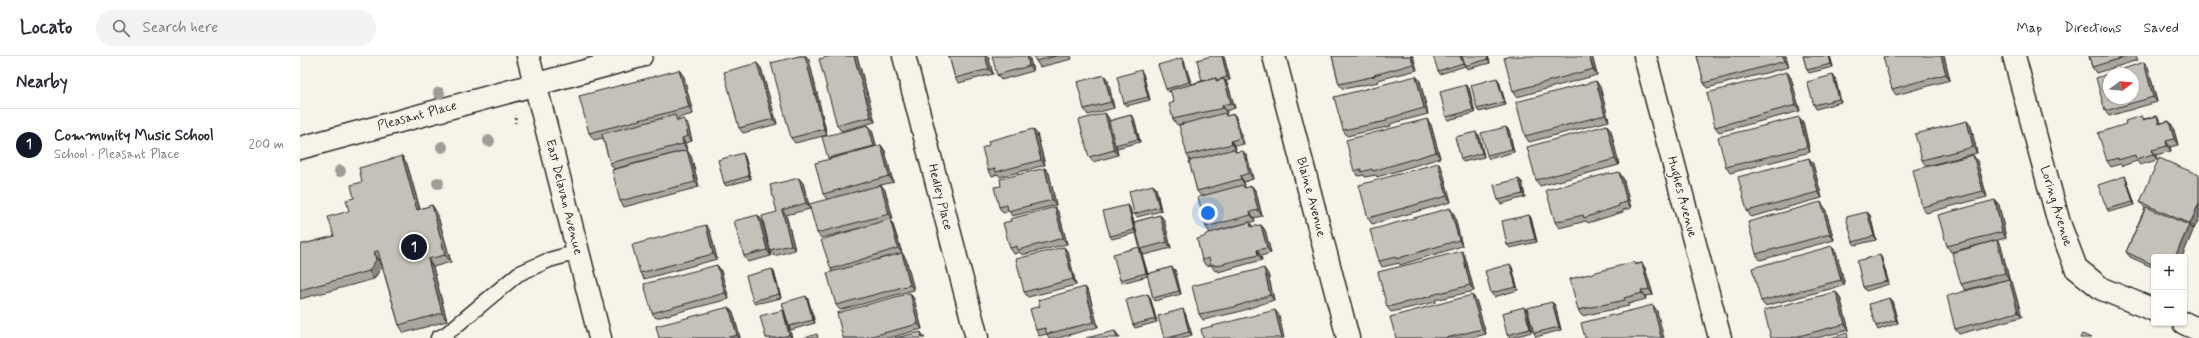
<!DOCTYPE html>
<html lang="en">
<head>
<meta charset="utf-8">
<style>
  body { margin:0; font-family:Mynerve,sans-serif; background:#f2f2f3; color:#2b2b33 }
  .controls { position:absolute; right:12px; bottom:12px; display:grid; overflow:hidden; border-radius:4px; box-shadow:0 1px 3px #0004 }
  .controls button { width:36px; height:36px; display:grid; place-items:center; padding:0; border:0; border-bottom:1px solid #e1e1e2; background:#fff; color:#2b2b33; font:20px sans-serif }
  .compass { position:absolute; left:1803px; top:12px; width:36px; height:36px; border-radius:50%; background:#fff; box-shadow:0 1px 3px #0004; rotate:74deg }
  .you { position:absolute; left:908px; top:157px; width:14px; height:14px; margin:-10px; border:3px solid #fff; border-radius:50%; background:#1a73e8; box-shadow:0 0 0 6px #1a73e833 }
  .badge { display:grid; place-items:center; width:26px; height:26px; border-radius:50%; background:#111827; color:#fff; font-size:13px; font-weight:700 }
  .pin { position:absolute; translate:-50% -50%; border:2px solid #fff; box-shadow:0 1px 4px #0006 }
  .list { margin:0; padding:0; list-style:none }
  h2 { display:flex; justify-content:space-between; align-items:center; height:52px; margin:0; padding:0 16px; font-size:17px }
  h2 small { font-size:13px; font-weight:400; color:#7c7c81 }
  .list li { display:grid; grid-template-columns:26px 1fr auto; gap:12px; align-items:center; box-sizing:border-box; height:72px; padding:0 16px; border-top:1px solid #e1e1e2 }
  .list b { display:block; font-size:15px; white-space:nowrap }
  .list p { margin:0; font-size:13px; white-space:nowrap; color:#7c7c81 }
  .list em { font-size:13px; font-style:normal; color:#7c7c81 }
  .icon { flex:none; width:22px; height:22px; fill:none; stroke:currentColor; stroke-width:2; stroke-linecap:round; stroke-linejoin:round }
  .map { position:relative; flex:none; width:1899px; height:282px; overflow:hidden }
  header { display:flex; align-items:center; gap:24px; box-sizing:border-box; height:56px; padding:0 20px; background:#fff; border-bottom:1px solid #e1e1e2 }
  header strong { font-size:19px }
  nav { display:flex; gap:22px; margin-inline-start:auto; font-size:14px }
  .search { width:280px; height:36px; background:#f2f2f3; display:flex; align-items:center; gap:10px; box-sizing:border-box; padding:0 14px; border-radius:22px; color:#7c7c81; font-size:15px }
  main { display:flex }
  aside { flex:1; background:#fff }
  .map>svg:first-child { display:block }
</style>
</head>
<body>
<header>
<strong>Locato</strong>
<div class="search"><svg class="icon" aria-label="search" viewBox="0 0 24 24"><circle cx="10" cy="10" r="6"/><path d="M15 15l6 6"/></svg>Search here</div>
<nav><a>Map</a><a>Directions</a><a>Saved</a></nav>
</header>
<main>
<aside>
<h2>Nearby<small></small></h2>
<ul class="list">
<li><span class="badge">1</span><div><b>Community Music School</b><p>School · Pleasant Place</p></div><em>200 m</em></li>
</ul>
</aside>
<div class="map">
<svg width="1899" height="282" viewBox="0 0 1899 282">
  <rect width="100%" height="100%" fill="#f7f3e8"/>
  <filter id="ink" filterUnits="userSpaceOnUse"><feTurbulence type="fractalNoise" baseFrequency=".025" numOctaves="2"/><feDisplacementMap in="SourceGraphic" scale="8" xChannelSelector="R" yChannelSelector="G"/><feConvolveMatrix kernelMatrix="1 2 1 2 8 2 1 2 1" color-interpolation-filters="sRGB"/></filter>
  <g filter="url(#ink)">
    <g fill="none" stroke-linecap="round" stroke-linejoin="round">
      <g stroke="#2b2b2b" stroke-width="17">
        <polyline id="lane" points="138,282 145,279 218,218 249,204 278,196"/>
      </g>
      <g stroke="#2b2b2b" stroke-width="25">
        <g id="street">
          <polyline points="604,0 677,282"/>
          <polyline points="974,0 1048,282"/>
          <polyline points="1345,0 1420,282"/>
          <polyline points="1714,0 1759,167 1776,212 1802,233 1854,254"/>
          <polyline points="0,92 341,0"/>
          <polyline points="1884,267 1899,274"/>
        </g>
      </g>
      <g stroke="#2b2b2b" stroke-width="25">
        <polyline id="secondary" points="228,0 300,282"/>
      </g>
      <polyline stroke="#2b2b2b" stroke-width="2.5" stroke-dasharray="1 3" stroke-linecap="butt" points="215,67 216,59"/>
      <use href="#lane" stroke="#f7f3e8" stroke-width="14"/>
      <use href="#street" stroke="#f7f3e8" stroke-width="22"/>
      <use href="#secondary" stroke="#f7f3e8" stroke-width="22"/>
    </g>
    <g fill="#9f9d96">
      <circle cx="139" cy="37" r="6"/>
      <circle cx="189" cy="85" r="6"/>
      <circle cx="142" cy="91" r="6"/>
      <circle cx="40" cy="115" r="6"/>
      <circle cx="138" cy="127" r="6"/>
    </g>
    <g fill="#a9a69f" stroke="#2b2b2b">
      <polygon points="499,0 506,0 509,4 527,79 495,87 491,82"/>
      <polygon points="531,0 557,0 575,66 541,75 537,69"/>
      <polygon points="649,0 688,0 693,18 659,27 655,22"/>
      <polygon points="729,0 733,15 701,24 697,19"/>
      <polygon points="734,0 771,0 772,3 740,11 736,5"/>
      <polygon points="1032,0 1113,0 1117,14 1078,24 1079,26 1043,33 1039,28"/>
      <polygon points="1162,0 1165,10 1140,18 1138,15"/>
      <polygon points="1188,0 1190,7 1167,13 1165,10"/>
      <polygon points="1292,0 1297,19 1217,41 1213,35"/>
      <polygon points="1397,0 1486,0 1489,11 1407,32 1404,27"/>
      <polygon points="1503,0 1530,0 1533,11 1509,17 1507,14"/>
      <polygon points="1644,0 1650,24 1596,39 1592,33"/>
      <polygon points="1789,0 1836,0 1838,4 1796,17 1792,11"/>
      <polygon points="924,1 930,24 926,25 928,29 935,52 926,55 927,57 926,58 927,60 934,58 937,64 944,88 935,90 936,93 935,94 937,96 947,100 953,123 944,126 945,129 944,129 946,132 952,130 956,136 962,160 954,162 955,165 917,175 950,166 953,171 961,169 965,174 971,197 961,200 962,204 918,216 917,214 915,215 911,209 906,210 902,204 904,181 910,177 906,171 901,140 897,135 890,104 887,99 885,67 877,69 873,63 874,46 871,35 868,36 866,33 882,2 884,5 891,28 902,25"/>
      <polygon points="1844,6 1848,11 1857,46 1809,60 1805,55"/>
      <polygon points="461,12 477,68 443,77 439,72"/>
      <polygon points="379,14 384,21 393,58 378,62 379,65 384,63 388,69 392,85 385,87 387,94 314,113 310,107 303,82 294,84 289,77"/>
      <polygon points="1487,16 1491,22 1500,55 1419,76 1415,71"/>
      <polygon points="843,18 850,44 826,50 824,47"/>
      <polygon points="804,19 808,25 814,52 788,59 784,53"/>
      <polygon points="1533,19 1535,22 1541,46 1516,53 1514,49"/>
      <polygon points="1116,20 1120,25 1128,58 1090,68 1091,70 1047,80 1043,74"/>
      <polygon points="1199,25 1206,49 1179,56 1177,53"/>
      <polygon points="1296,25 1300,31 1309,65 1229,86 1225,80"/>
      <polygon points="1169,32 1175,57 1148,64 1146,61"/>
      <polygon points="805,57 809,63 809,65 831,59 834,62 840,86 817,92 816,89 818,99 793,106 789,101"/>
      <polygon points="1842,60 1844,63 1857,60 1861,67 1869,65 1873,71 1878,89 1870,91 1871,95 1856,99 1857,104 1840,109 1837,105 1822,110 1820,108 1811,111 1807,105 1826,68"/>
      <polygon points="1499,61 1503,66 1510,96 1430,117 1426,111"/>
      <polygon points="1127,63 1131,69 1140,102 1077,121 1076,119 1065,121 1064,119 1058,120 1054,115"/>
      <polygon points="568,69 572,74 576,90 581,89 585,95 593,126 581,129 585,134 593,163 590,164 593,169 602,197 606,203 614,234 540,254 536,249 532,216 531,213 564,171 521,182 517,177 527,143 523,138 529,104 528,102"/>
      <polygon points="1307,69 1311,75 1319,109 1240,130 1236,124"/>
      <polygon points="1671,70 1677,97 1626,110 1622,104"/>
      <polygon points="1209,74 1214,96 1189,103 1187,99"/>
      <polygon points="737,78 745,109 700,121 698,118 692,120 688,114"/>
      <polygon points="1179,79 1184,101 1163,106 1161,103"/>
      <polygon points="1673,99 1677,105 1687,141 1626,157 1622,151"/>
      <polygon points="102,100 107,108 120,153 132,149 137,157 151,206 133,211 147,265 104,277 99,269 80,203 79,204 81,212 74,223 0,243 0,189 34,180 49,155 54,142 62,126"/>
      <polygon points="391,100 399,131 324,151 320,145"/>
      <polygon points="445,101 451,123 426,130 424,127"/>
      <polygon points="1509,102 1513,108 1522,142 1451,161 1447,155"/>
      <polygon points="1138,107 1142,113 1151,146 1072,168 1068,162"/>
      <polygon points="749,117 756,149 712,160 709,155 703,157 699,151"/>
      <polygon points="1310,117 1311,118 1323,122 1331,152 1323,154 1323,156 1288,167 1286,165 1259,172 1255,166"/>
      <polygon points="1899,119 1899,162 1894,173 1891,172 1893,175 1854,201 1854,212 1830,201 1826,196 1845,152 1840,146"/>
      <polygon points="1825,120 1827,124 1835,149 1809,156 1807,153"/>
      <polygon points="1222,126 1225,141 1201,148 1198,144"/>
      <polygon points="503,127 510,153 486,159 495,194 474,200 470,194 477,156"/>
      <polygon points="856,132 861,155 837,161 834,158"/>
      <polygon points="1695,144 1699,149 1706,182 1651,196 1647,190"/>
      <polygon points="828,149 830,152 834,166 860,159 864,164 871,192 844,199 841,195 848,218 872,211 875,214 881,238 855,245 853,242 848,220 822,227 820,224 840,193 836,177 812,183 810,180"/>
      <polygon points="1525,152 1534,184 1460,204 1456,198"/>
      <polygon points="1567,156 1570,159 1576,184 1555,189 1553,186"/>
      <polygon points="759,157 767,188 722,199 720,196 714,198 710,192"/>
      <polygon points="1154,158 1162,190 1100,209 1099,207 1082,211 1079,205"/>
      <polygon points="458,159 462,165 471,200 448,206 444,200"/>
      <polygon points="1229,159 1231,162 1237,186 1210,192 1207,189"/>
      <polygon points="410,175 417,203 344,223 340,217"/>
      <polygon points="1697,184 1701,190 1709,223 1665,234 1661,228"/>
      <polygon points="1532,190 1536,196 1545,229 1465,250 1461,245"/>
      <polygon points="768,196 776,229 728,241 724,236"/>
      <polygon points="1580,199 1582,203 1589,228 1566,235 1563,231"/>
      <polygon points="1165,200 1174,235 1135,244 1136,246 1091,256 1087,251"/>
      <polygon points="1342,207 1345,212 1353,239 1345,240 1346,243 1328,248 1329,250 1282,260 1278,254 1336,208"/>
      <polygon points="417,209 421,215 429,243 356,262 352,257"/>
      <polygon points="1212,211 1218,234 1194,241 1191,237"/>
      <polygon points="474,216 481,242 455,248 453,245"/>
      <polygon points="968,218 974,244 938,256 903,264 899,258"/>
      <polygon points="1713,229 1722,261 1659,278 1655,273"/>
      <polygon points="785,231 789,237 798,271 758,282 749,282 747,278 739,280 736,274 740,250"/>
      <polygon points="1536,236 1540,241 1549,274 1516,282 1471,282"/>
      <polygon points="610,237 614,243 622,273 589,282 543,282"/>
      <polygon points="1172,239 1176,244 1186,278 1171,282 1096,282"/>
      <polygon points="850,241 857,266 835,272 833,269"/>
      <polygon points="508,243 515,267 491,274 489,270"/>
      <polygon points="1592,245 1598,267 1578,274 1576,270"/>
      <polygon points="1255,249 1261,274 1236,281 1234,277"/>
      <polygon points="429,251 433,256 440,282 359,282"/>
      <polygon points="483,254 485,258 492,282 466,282"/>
      <polygon points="1227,254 1232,276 1210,282 1207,279"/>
      <polygon points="885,257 892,279 882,282 864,282"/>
    </g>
    <g fill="#898782" stroke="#2b2b2b">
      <polygon points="505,0 506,0 509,4 527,79 524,73"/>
      <polygon points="554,0 557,0 575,66 571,61"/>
      <polygon points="685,0 688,0 693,18 689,13"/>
      <polygon points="727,0 729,0 733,15 729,10"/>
      <polygon points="922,0 924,1 930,24 927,21"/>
      <polygon points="1111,0 1113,0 1117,14 1113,8"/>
      <polygon points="1160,0 1162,0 1165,10 1163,7"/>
      <polygon points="1187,0 1188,0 1190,7 1188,3"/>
      <polygon points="1289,0 1292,0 1297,19 1293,13"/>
      <polygon points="1483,0 1486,0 1489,11 1485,5"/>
      <polygon points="1529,0 1530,0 1533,11 1531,8"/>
      <polygon points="1641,0 1644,0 1650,24 1646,18"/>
      <polygon points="882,2 884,5 892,29 889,26"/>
      <polygon points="1844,6 1848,11 1857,46 1853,41"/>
      <polygon points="457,7 461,12 477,68 473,63"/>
      <polygon points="379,14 384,21 393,58 389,51"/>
      <polygon points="841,14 843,18 850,44 848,41"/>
      <polygon points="1487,16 1491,22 1500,55 1496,49"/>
      <polygon points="804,19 808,25 814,52 811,46"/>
      <polygon points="1533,19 1535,22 1541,46 1539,43"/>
      <polygon points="1116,20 1120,25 1128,58 1124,52"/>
      <polygon points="1197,22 1199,25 1206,49 1204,46"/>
      <polygon points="924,23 928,29 935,52 931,47"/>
      <polygon points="1296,25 1300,31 1309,65 1305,59"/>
      <polygon points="1166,29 1169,32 1175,57 1173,54"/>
      <polygon points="922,49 926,55 927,57 923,52"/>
      <polygon points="805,57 809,63 818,99 814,94"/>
      <polygon points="934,58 937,64 944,88 940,82"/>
      <polygon points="831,59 834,62 840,86 838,83"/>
      <polygon points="1857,60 1861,66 1863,74 1859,68"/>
      <polygon points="1499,61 1503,66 1510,96 1507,91"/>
      <polygon points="384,63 388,69 392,85 388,80"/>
      <polygon points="1127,63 1131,69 1140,102 1136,96"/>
      <polygon points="1667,65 1671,70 1677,97 1673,91"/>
      <polygon points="1869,65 1873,71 1878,89 1874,83"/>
      <polygon points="568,69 572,74 578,96 574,90"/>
      <polygon points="1307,69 1311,75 1319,109 1315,103"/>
      <polygon points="1206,71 1209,74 1214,96 1212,93"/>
      <polygon points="733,73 737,78 745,109 741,104"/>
      <polygon points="1176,76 1179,79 1184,101 1182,97"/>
      <polygon points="382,82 385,87 387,94 383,88"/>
      <polygon points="931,85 935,90 936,93 932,88"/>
      <polygon points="1866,85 1870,91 1871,95 1867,90"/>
      <polygon points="581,89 585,95 593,126 589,120"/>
      <polygon points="387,94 391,100 399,131 395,126"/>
      <polygon points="1852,94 1856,99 1857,104 1853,98"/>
      <polygon points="943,95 947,100 953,123 949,117"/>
      <polygon points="443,97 445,101 451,123 449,120"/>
      <polygon points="1673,99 1677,105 1687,141 1683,135"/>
      <polygon points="102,100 107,108 122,161 117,154"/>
      <polygon points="1509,102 1513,108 1522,142 1518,136"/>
      <polygon points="1138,107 1142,113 1151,146 1147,140"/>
      <polygon points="745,112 749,117 756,149 752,144"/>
      <polygon points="1319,116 1323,122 1331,152 1327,146"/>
      <polygon points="940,120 944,126 945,129 941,123"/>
      <polygon points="1825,120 1827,124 1835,149 1833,146"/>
      <polygon points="499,122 503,127 510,153 506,147"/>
      <polygon points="1219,123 1222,126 1225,141 1223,138"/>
      <polygon points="581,129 585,134 593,163 589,158"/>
      <polygon points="853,129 856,132 861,155 859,151"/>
      <polygon points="952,130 956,136 962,160 958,154"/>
      <polygon points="1695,144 1699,149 1706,182 1702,176"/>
      <polygon points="1521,146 1525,152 1534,184 1530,178"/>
      <polygon points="1899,147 1899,162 1894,173 1890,168"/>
      <polygon points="132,149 137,157 151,206 145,199"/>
      <polygon points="828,149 830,152 836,177 834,174"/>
      <polygon points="755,151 759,157 767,188 763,182"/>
      <polygon points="1150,152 1154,158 1162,190 1159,184"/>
      <polygon points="482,154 486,159 495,194 491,189"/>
      <polygon points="950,156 954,162 955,165 951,159"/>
      <polygon points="1567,156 1570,159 1576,184 1574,180"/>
      <polygon points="458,159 462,165 471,200 467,194"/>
      <polygon points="860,159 864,164 871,192 867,186"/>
      <polygon points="1229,159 1231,162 1237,186 1235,183"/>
      <polygon points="590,163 593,169 602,197 598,192"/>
      <polygon points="406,169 410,175 417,203 413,198"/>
      <polygon points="961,169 965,174 971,197 967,192"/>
      <polygon points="1889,169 1893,175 1882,201 1875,201"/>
      <polygon points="1697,184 1701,190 1709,223 1705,217"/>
      <polygon points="1532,190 1536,196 1545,229 1541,224"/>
      <polygon points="764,191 768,196 776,229 773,223"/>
      <polygon points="839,191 841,194 848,220 846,217"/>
      <polygon points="957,194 961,200 962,204 958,199"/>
      <polygon points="1162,195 1165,200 1174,235 1170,229"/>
      <polygon points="74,196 79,204 81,212 74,223 69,215"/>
      <polygon points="602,197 606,203 614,234 610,229"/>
      <polygon points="1580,199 1582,203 1589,228 1587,225"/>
      <polygon points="128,203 133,211 147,265 142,257"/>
      <polygon points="1342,207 1345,212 1353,239 1349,233"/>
      <polygon points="1210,208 1212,211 1218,234 1216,231"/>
      <polygon points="417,209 421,215 429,243 425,237"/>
      <polygon points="872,211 875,214 881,238 879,235"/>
      <polygon points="964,212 968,218 974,244 970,239"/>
      <polygon points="472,213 474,216 481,242 479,238"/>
      <polygon points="1709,223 1713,229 1722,261 1718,256"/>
      <polygon points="785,231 789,237 798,271 794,266"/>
      <polygon points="1341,235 1345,240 1346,243 1342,237"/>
      <polygon points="1536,236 1540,241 1549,274 1545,268"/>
      <polygon points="610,237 614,243 622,273 618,268"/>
      <polygon points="848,238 850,241 857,266 855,263"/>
      <polygon points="1172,239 1176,244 1186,278 1182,273"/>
      <polygon points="506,240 508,243 515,267 513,264"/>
      <polygon points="1589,242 1592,245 1598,267 1596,264"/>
      <polygon points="1252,246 1255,249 1261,274 1259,271"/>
      <polygon points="1353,249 1357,255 1364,282 1361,281"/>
      <polygon points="429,251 433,256 440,282 439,282 437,279"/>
      <polygon points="1224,251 1227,254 1232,276 1230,273"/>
      <polygon points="883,253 885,257 892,279 889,276"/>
      <polygon points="483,254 485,258 492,282 489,279"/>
      <polygon points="975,254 979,259 984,282 982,282"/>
      <polygon points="815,275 819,280 820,282 817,282"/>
      <polygon points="621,276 624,281 625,282 622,282"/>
    </g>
    <g fill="#c4c1b9" stroke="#2b2b2b" fill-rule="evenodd">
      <polygon points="499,0 505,0 524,73 491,82 471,7"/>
      <polygon points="531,0 554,0 571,61 537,69 519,3"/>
      <polygon points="649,0 685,0 689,13 655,22"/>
      <polygon points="692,0 727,0 729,10 697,19"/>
      <polygon points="734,0 756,0 736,5"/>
      <polygon points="911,0 922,0 927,21 917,24 916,22 902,25 897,4"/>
      <polygon points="1032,0 1111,0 1113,8 1074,19 1075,20 1039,28"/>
      <polygon points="1133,0 1160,0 1163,7 1138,15"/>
      <polygon points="1162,0 1187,0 1188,3 1165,10"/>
      <polygon points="1210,0 1289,0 1293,13 1213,35 1204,2"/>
      <polygon points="1397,0 1483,0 1485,5 1404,27"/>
      <polygon points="1503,0 1529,0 1531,8 1507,14"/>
      <polygon points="1586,0 1641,0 1646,18 1592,33 1583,1"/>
      <polygon points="1789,0 1828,0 1792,11"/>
      <polygon points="882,2 889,26 866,33 858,9"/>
      <path d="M 1844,6 L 1853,41 L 1805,55 L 1796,22 ZM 1809,18 L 1833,18 L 1833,42 L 1809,42 Z"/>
      <polygon points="457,7 473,63 439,72 424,16"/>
      <polygon points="379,14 389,51 289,77 279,40"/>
      <polygon points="841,14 848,41 824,47 817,21"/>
      <polygon points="1487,16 1496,49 1415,71 1407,37"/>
      <polygon points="804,19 811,46 784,53 777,26"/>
      <polygon points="1533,19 1539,43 1514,49 1507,26"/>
      <polygon points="1116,20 1124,52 1086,63 1087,65 1043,74 1034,41"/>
      <polygon points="916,22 916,25 924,23 931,47 922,49 923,52 873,63 869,48 874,46 870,34"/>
      <polygon points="1197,22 1204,46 1177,53 1171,29"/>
      <polygon points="1296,25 1305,59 1225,80 1216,46"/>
      <polygon points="1166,29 1173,54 1146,61 1140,36"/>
      <polygon points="805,57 814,94 789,101 779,64"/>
      <polygon points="925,57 926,60 934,58 940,82 931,85 932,88 887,99 879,69"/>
      <polygon points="375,59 377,65 384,63 388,80 382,82 383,88 310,107 302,78"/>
      <polygon points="831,59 838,83 815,89 809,65"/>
      <polygon points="1842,60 1843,64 1857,60 1859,68 1869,65 1874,83 1866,85 1867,90 1852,94 1853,98 1836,103 1835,99 1818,104 1818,102 1807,105 1798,77 1826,68 1825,65"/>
      <polygon points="1499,61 1507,91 1426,111 1418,81"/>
      <polygon points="1127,63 1136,96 1073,115 1072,113 1061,116 1061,113 1054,115 1046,84"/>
      <polygon points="1667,65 1673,91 1622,104 1615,78"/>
      <polygon points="568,69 574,90 528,102 522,81"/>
      <polygon points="1307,69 1315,103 1236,124 1227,91"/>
      <polygon points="1206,71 1212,93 1187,99 1181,77"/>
      <polygon points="733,73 741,104 696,116 695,112 688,114 682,92 689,89 688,85"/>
      <polygon points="1176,76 1182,97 1161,103 1155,81"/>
      <polygon points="581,89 589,120 523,138 515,107"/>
      <polygon points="934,93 935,96 943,95 949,117 940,120 941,123 897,135 889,105"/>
      <polygon points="387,94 395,126 320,145 312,114"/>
      <polygon points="443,97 449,120 424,127 418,104"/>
      <polygon points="1673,99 1683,135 1622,151 1613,114"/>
      <polygon points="102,100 117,154 132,149 145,199 128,203 142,257 99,269 78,195 74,196 76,204 69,215 0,234 0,189 34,180 28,161 49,155 46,144 54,142 51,129 62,126 59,112"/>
      <polygon points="1509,102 1518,136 1447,155 1438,121"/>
      <polygon points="1859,102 1899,119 1899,147 1890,168 1840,146"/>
      <polygon points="1138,107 1147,140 1068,162 1059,129"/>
      <polygon points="745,112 752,144 708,155 707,149 699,151 694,131 701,130 700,123"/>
      <polygon points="1319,116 1327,146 1319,148 1319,150 1284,162 1283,159 1255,166 1246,134 1310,117 1311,118"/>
      <polygon points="1825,120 1833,146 1807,153 1798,129"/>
      <polygon points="499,122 506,147 482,154 491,189 470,194 462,160 477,156 470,129"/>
      <polygon points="1219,123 1223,138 1198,144 1194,129"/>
      <polygon points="581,129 589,158 517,177 509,148"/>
      <polygon points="853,129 859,151 834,158 829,135"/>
      <polygon points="943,129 944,132 952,130 958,154 950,156 951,159 906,171 898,141"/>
      <polygon points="1695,144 1702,176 1647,190 1638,159"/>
      <polygon points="1521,146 1530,178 1456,198 1448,166"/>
      <polygon points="828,149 834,174 810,180 803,155"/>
      <polygon points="755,151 763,182 718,194 717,190 710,192 703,167 711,165 710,163"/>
      <polygon points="1846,151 1889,169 1875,201 1854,201 1854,209 1826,196"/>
      <polygon points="1150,152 1159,184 1096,203 1096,201 1079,205 1070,174"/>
      <polygon points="1567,156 1574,180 1553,186 1546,161"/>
      <polygon points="458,159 467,194 444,200 434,165"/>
      <polygon points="860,159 867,186 841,193 834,166"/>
      <polygon points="1229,159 1235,183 1207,189 1202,165"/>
      <polygon points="590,163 598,192 531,213 521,184"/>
      <polygon points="950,166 951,171 961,169 967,192 957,194 958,199 914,210 914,208 911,209 909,202 902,204 897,183 904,181 906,178"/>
      <polygon points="406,169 413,198 340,217 332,189"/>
      <polygon points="1697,184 1705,217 1661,228 1652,197"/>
      <polygon points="1532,190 1541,224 1461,245 1452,212"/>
      <polygon points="764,191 773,223 724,236 716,203"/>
      <polygon points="839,191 846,217 820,224 813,198"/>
      <polygon points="1162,195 1170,229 1132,239 1132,240 1087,251 1078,216"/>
      <polygon points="602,197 610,229 536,249 527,217"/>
      <polygon points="1580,199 1587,225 1563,231 1557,205"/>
      <polygon points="1334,206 1335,209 1342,207 1349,233 1341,235 1342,237 1324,242 1325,244 1278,254 1270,223"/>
      <polygon points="1210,208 1216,231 1191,237 1185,215"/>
      <polygon points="417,209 425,237 352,257 344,228"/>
      <polygon points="872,211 879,235 853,242 847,218"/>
      <polygon points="964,212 970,239 934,251 899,258 892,230"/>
      <polygon points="472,213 479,238 453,245 446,220"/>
      <polygon points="1709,223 1718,256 1655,273 1647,240"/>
      <polygon points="785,231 794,266 747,278 745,272 736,274 730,253 740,250 738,244"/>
      <polygon points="1536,236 1545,268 1491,282 1471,282 1464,254"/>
      <polygon points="610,237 618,268 564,282 543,282 537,257"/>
      <polygon points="848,238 855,263 833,269 826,244"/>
      <polygon points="1172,239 1182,273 1146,282 1096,282 1090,261"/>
      <polygon points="506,240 513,264 489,270 482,247"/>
      <polygon points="1589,242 1596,264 1576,270 1569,248"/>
      <polygon points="1252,246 1259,271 1234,277 1227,252"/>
      <polygon points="1353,249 1361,281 1359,282 1285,282 1281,267"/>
      <polygon points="429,251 437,279 425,282 359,282 356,270"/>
      <polygon points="1224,251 1230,273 1207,279 1202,257"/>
      <polygon points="883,253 889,276 868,282 864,282 858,260"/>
      <polygon points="483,254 489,279 477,282 466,282 460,260"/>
      <polygon points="975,254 982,282 903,282 901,273"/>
      <polygon points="815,275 817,282 786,282"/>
      <polygon points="621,276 622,282 595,282"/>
      <polygon points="1547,277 1548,282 1530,282"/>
      <polygon points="517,278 518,282 504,282"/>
      <polygon points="1782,278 1792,282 1780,282"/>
    </g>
  </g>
  <g text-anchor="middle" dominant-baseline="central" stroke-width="3" stroke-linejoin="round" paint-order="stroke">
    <g font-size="13" fill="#2b2b2b" stroke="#f7f3e8">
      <text transform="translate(117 60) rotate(-15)">Pleasant Place</text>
      <text transform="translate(264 141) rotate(76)">East Delavan Avenue</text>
      <text transform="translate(640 141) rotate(76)">Hedley Place</text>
      <text transform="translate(1011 141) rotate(75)">Blaine Avenue</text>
      <text transform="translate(1382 141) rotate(75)">Hughes Avenue</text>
      <text transform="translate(1756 150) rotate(73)">Loring Avenue</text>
    </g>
  </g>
</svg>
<div class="controls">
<button>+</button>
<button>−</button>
</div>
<svg class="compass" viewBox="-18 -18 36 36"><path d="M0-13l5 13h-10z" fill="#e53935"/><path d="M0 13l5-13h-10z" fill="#7c7c81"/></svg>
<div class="you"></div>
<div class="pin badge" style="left:114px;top:191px">1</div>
</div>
</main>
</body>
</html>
